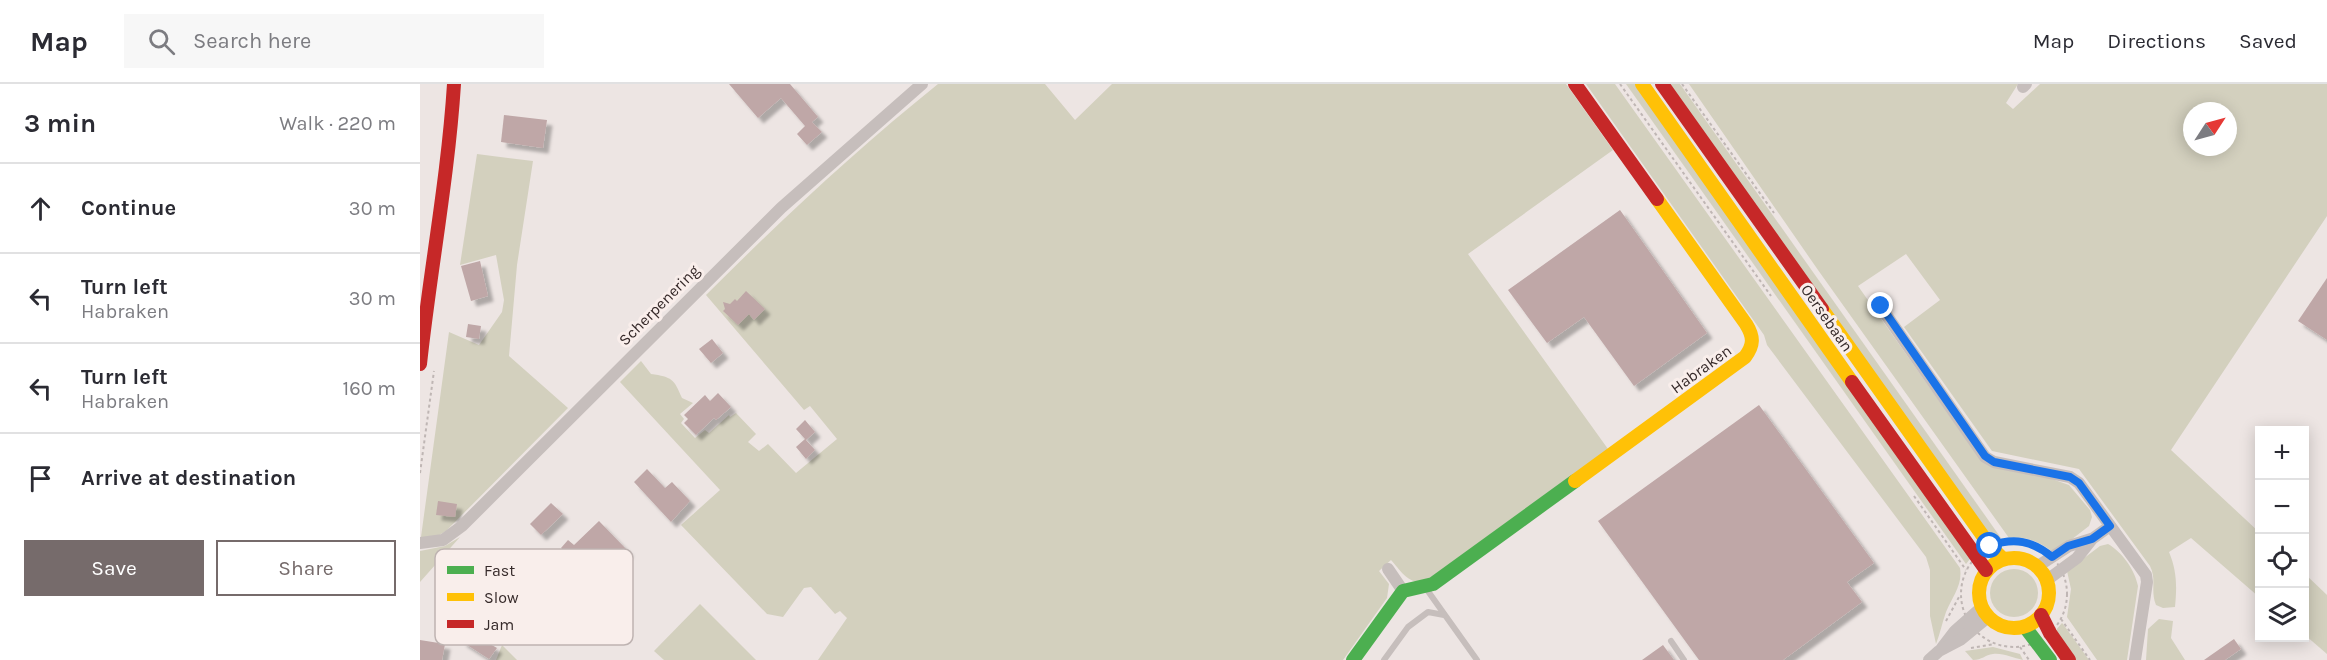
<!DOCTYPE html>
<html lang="en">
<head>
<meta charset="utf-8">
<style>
  body { margin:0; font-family:Karla,sans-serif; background:#f7f7f7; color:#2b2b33 }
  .controls { position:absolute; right:18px; bottom:18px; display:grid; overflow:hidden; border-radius:0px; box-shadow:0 3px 15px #0003 }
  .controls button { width:54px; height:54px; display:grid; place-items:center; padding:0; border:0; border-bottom:2px solid #e1e1e2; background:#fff; color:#2b2b33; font:30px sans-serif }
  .compass { position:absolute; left:1763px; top:18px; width:54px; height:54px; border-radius:50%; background:#fff; box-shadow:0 3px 15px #0003; rotate:54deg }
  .stop { position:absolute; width:18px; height:18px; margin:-14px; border:4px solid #1a73e8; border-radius:50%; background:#fff }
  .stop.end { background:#1a73e8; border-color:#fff; box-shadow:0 2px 6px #0008 }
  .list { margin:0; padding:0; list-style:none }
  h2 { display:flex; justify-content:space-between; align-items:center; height:78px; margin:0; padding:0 24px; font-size:26px }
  h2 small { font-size:20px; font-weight:400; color:#7c7c81 }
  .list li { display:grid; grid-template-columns:39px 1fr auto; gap:18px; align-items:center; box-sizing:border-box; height:90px; padding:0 24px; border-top:2px solid #e1e1e2 }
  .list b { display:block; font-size:22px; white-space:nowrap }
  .list p { margin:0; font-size:20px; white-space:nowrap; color:#7c7c81 }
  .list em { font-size:20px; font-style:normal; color:#7c7c81 }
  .actions { display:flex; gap:12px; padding:18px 24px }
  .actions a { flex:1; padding:14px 0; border:2px solid #766b6b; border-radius:0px; text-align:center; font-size:21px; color:#766b6b }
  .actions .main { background:#766b6b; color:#fff }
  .icon { flex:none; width:33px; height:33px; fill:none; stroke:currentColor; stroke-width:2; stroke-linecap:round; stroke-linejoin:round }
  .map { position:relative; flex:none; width:1907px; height:576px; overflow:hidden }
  header { display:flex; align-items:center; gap:36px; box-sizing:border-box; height:84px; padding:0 30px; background:#fff; border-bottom:2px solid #e1e1e2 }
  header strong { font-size:28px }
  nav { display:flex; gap:33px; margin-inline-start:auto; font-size:21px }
  .search { width:420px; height:54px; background:#f7f7f7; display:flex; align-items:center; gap:15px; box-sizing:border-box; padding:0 21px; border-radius:0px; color:#7c7c81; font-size:22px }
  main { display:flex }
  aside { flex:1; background:#fff }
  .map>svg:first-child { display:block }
</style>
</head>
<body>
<header>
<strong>Map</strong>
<div class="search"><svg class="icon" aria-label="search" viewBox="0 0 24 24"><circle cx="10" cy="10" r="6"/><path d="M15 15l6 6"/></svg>Search here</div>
<nav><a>Map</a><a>Directions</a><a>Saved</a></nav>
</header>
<main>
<aside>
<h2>3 min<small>Walk · 220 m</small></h2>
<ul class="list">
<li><svg class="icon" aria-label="ahead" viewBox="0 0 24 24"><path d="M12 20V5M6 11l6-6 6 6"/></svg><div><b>Continue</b></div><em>30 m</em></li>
<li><svg class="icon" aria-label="left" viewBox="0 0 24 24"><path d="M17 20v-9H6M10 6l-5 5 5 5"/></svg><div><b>Turn left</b><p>Habraken</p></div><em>30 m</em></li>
<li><svg class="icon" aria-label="left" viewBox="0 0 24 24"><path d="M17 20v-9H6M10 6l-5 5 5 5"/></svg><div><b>Turn left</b><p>Habraken</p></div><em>160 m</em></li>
<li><svg class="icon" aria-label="arrive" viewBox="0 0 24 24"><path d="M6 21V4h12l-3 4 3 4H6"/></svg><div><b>Arrive at destination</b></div></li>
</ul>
<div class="actions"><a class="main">Save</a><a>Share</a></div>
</aside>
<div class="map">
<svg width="1907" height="576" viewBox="0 0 1907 576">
  <defs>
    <filter id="shadow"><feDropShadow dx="5.5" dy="5.5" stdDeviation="1.5" flood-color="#0004"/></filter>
  </defs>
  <rect width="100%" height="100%" fill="#ede5e3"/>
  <g fill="#d3d0be" fill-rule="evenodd">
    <path d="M 518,0 L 625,0 L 655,36 L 692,0 L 1146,0 L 1193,66 L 1048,170 L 1188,365 L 1006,497 C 988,501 982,488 971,476 L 959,487 L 969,500 L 967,514 L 923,576 L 398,576 L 427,534 L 420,527 L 415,530 L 391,503 L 384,504 L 363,533 L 347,530 L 261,441 L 300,406 L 200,298 L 221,277 L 231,290 C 252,293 254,295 262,314 L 273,319 L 260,330 L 264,335 L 261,339 L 275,354 L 285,346 L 289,349 L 309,331 L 310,333 L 316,329 L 336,350 L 328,358 L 339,367 L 348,360 L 376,389 L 417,355 L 390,322 L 384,326 L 286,211 C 360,137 436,66 518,0 Z"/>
    <path d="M 1166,0 L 1195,0 L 1540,484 C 1543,501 1532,513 1526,528 C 1522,539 1520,550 1516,560 L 1510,532 L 1510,486 L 1506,473 L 1347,261 L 1344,251 Z"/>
    <polygon points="1206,0 1218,0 1554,470 1546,480"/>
    <polygon points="1248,0 1260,0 1581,454 1573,458"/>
    <path d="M 1269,0 L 1598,0 L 1586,19 L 1593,25 L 1620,0 L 1907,0 L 1907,132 L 1751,366 L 1839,448 L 1839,513 L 1771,454 L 1749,468 C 1757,487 1757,503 1755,523 L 1743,524 L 1736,521 C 1730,506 1737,496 1730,482 L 1659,385 L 1572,367 L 1484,243 L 1520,216 L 1486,170 L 1438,202 L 1555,368 L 1649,401 L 1670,426 L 1672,433 L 1669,442 L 1634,469 C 1621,458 1606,452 1589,454 L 1398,186 ZM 1772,27 L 1808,27 L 1808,63 L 1772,63 Z"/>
    <polygon points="57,70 113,77 97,181 89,272 148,324 26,447 16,453 1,453 29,248 59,261 82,228 84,216 76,171 40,181"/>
    <polygon points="40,453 0,498 0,467 25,462"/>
    <path d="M 1688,460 C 1702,468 1715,486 1718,502 L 1707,576 L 1677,576 L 1647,533 L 1651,505 L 1647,487 L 1680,462 Z"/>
    <circle cx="1594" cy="509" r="24"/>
    <polygon points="1885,490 1907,511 1907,570 1885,551"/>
    <polygon points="280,520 336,576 244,576 234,567"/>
    <polygon points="1739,535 1753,537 1751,554 1765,576 1726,576 1728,545"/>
    <polygon points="1642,539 1643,540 1669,576 1655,576 1635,547"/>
    <polygon points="82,561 97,576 76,576"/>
    <path d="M 1573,563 L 1600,570 L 1603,576 C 1593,574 1584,569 1573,570 C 1565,571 1562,576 1553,576 L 1545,567 Z"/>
  </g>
  <g fill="#bfa7a7" filter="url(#shadow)">
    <polygon points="309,0 370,0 398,33 392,38 402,48 387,61 377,50 385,42 361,14 338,34"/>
    <polygon points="84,31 127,36 123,64 81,58"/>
    <polygon points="1200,126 1287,249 1214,302 1164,233 1127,259 1088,206"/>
    <polygon points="60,177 68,212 51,217 41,182"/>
    <polygon points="1907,194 1907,256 1878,237"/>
    <polygon points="326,207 345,225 334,236 329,230 318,241 303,227 305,225 303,218 310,220 315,215 317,217"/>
    <polygon points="48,240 61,242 59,255 46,253"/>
    <polygon points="292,255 303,269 291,279 279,265"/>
    <polygon points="298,309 311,323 296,336 294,334 276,351 264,339 268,335 264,331 285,311 290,317"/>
    <polygon points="1339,321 1454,479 1427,498 1442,518 1363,576 1279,576 1178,437"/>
    <polygon points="385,336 395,348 386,356 395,366 386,375 376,363 385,355 376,345"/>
    <polygon points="227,385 245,404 252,398 270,417 251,438 214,398"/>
    <polygon points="18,417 37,420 35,433 16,431"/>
    <polygon points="131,419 143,430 121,451 110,440"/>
    <polygon points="179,437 208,467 191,484 179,472 166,487 141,464 148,456 154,461"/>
    <polygon points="47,547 77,564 69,575 41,557"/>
    <polygon points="1814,555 1821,565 1805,576 1784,576"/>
    <polygon points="0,556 25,560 22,576 0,576"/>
    <polygon points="1243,561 1254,576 1222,576"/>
  </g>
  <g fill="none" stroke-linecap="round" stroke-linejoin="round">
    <g stroke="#bfb6b4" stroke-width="2" stroke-dasharray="3 3" stroke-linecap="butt">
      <polyline points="1200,0 1351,212"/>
      <polyline points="1262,0 1354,129"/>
      <polyline points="0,389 14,287"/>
      <polyline points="1494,412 1546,486"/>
      <circle cx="1594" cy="510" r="53"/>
      <polyline points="1641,535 1670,576"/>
      <polyline points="1526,537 1539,513"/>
      <polyline points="1600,563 1609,576"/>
      <polyline points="1551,564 1574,560"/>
    </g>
    <g stroke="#c6bebc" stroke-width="6">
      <polyline points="1005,503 1057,576"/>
      <polyline points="1251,557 1264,576"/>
      <polyline points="964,576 988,543 1008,528 1024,531"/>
    </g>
    <g stroke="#c6bebc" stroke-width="12">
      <polyline points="1603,3 1606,0"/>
      <polyline points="1460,222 1565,373 1574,378 1650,393 1659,399 1726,491 1727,498 1715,576"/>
      <polyline points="0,459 23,456 42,442 361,124 502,0"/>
      <polyline points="1618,482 1649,462 1671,455"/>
      <polyline points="968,485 983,507"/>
      <polyline points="1627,496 1657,474 1672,455 1690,442"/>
      <polyline points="1522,564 1535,547 1561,524"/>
      <polyline points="1509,576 1519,567 1540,556 1568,533"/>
    </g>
    <g stroke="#4caf50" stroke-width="14">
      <polyline points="1605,543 1630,576"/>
      <polyline points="933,576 983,507 1013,500 1155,397"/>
    </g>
    <g stroke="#ffc107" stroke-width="14">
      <polyline points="1222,0 1432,298"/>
      <polyline points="1402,225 1570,462 1583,475"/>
      <path d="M 1155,397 L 1325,273 C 1334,261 1334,253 1326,240 L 1237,115"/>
      <circle cx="1594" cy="509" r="35"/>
    </g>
    <g stroke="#c62828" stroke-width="14">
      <polyline points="1155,0 1237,115"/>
      <polyline points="1242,0 1402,225"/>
      <path d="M 0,280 C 10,187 28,94 34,0"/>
      <polyline points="1432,298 1566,486"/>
      <polyline points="1621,531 1630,549 1649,576"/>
    </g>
  </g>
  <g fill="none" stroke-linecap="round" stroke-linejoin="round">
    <path stroke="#1a73e8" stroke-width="8" d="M 1461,222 L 1565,372 L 1574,378 L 1650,393 L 1659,399 L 1690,442 L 1672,455 L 1648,462 L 1632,473 C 1613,457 1594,453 1570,462"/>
  </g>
  <g text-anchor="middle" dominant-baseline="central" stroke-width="6" stroke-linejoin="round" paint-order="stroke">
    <g font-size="16" fill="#362a2a" stroke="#f9eeeb">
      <text transform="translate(239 221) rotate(-45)">Scherpenering</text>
      <text transform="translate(1407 234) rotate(55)">Oersebaan</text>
      <text transform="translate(1281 285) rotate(-36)">Habraken</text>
    </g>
  </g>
  <rect x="15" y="465" width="198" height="96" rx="9" fill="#f9eeeb" stroke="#beb3b1" stroke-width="1.5"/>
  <rect x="27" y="482" width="27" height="8" fill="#4caf50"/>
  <rect x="27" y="509" width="27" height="8" fill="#ffc107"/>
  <rect x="27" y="536" width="27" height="8" fill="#c62828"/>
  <g font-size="16" fill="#362a2a">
    <text x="64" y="492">Fast</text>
    <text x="64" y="519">Slow</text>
    <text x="64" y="546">Jam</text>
  </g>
</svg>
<div class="controls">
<button>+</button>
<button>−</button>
<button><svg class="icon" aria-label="locate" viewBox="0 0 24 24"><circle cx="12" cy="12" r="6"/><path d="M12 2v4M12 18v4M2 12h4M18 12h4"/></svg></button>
<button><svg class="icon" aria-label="layers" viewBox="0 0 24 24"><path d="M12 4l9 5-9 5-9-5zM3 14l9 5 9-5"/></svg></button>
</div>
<svg class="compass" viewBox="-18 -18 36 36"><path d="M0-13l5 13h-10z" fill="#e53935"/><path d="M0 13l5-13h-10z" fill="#7c7c81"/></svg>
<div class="stop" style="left:1570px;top:462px"></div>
<div class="stop end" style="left:1461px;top:222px"></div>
</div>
</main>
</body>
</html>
